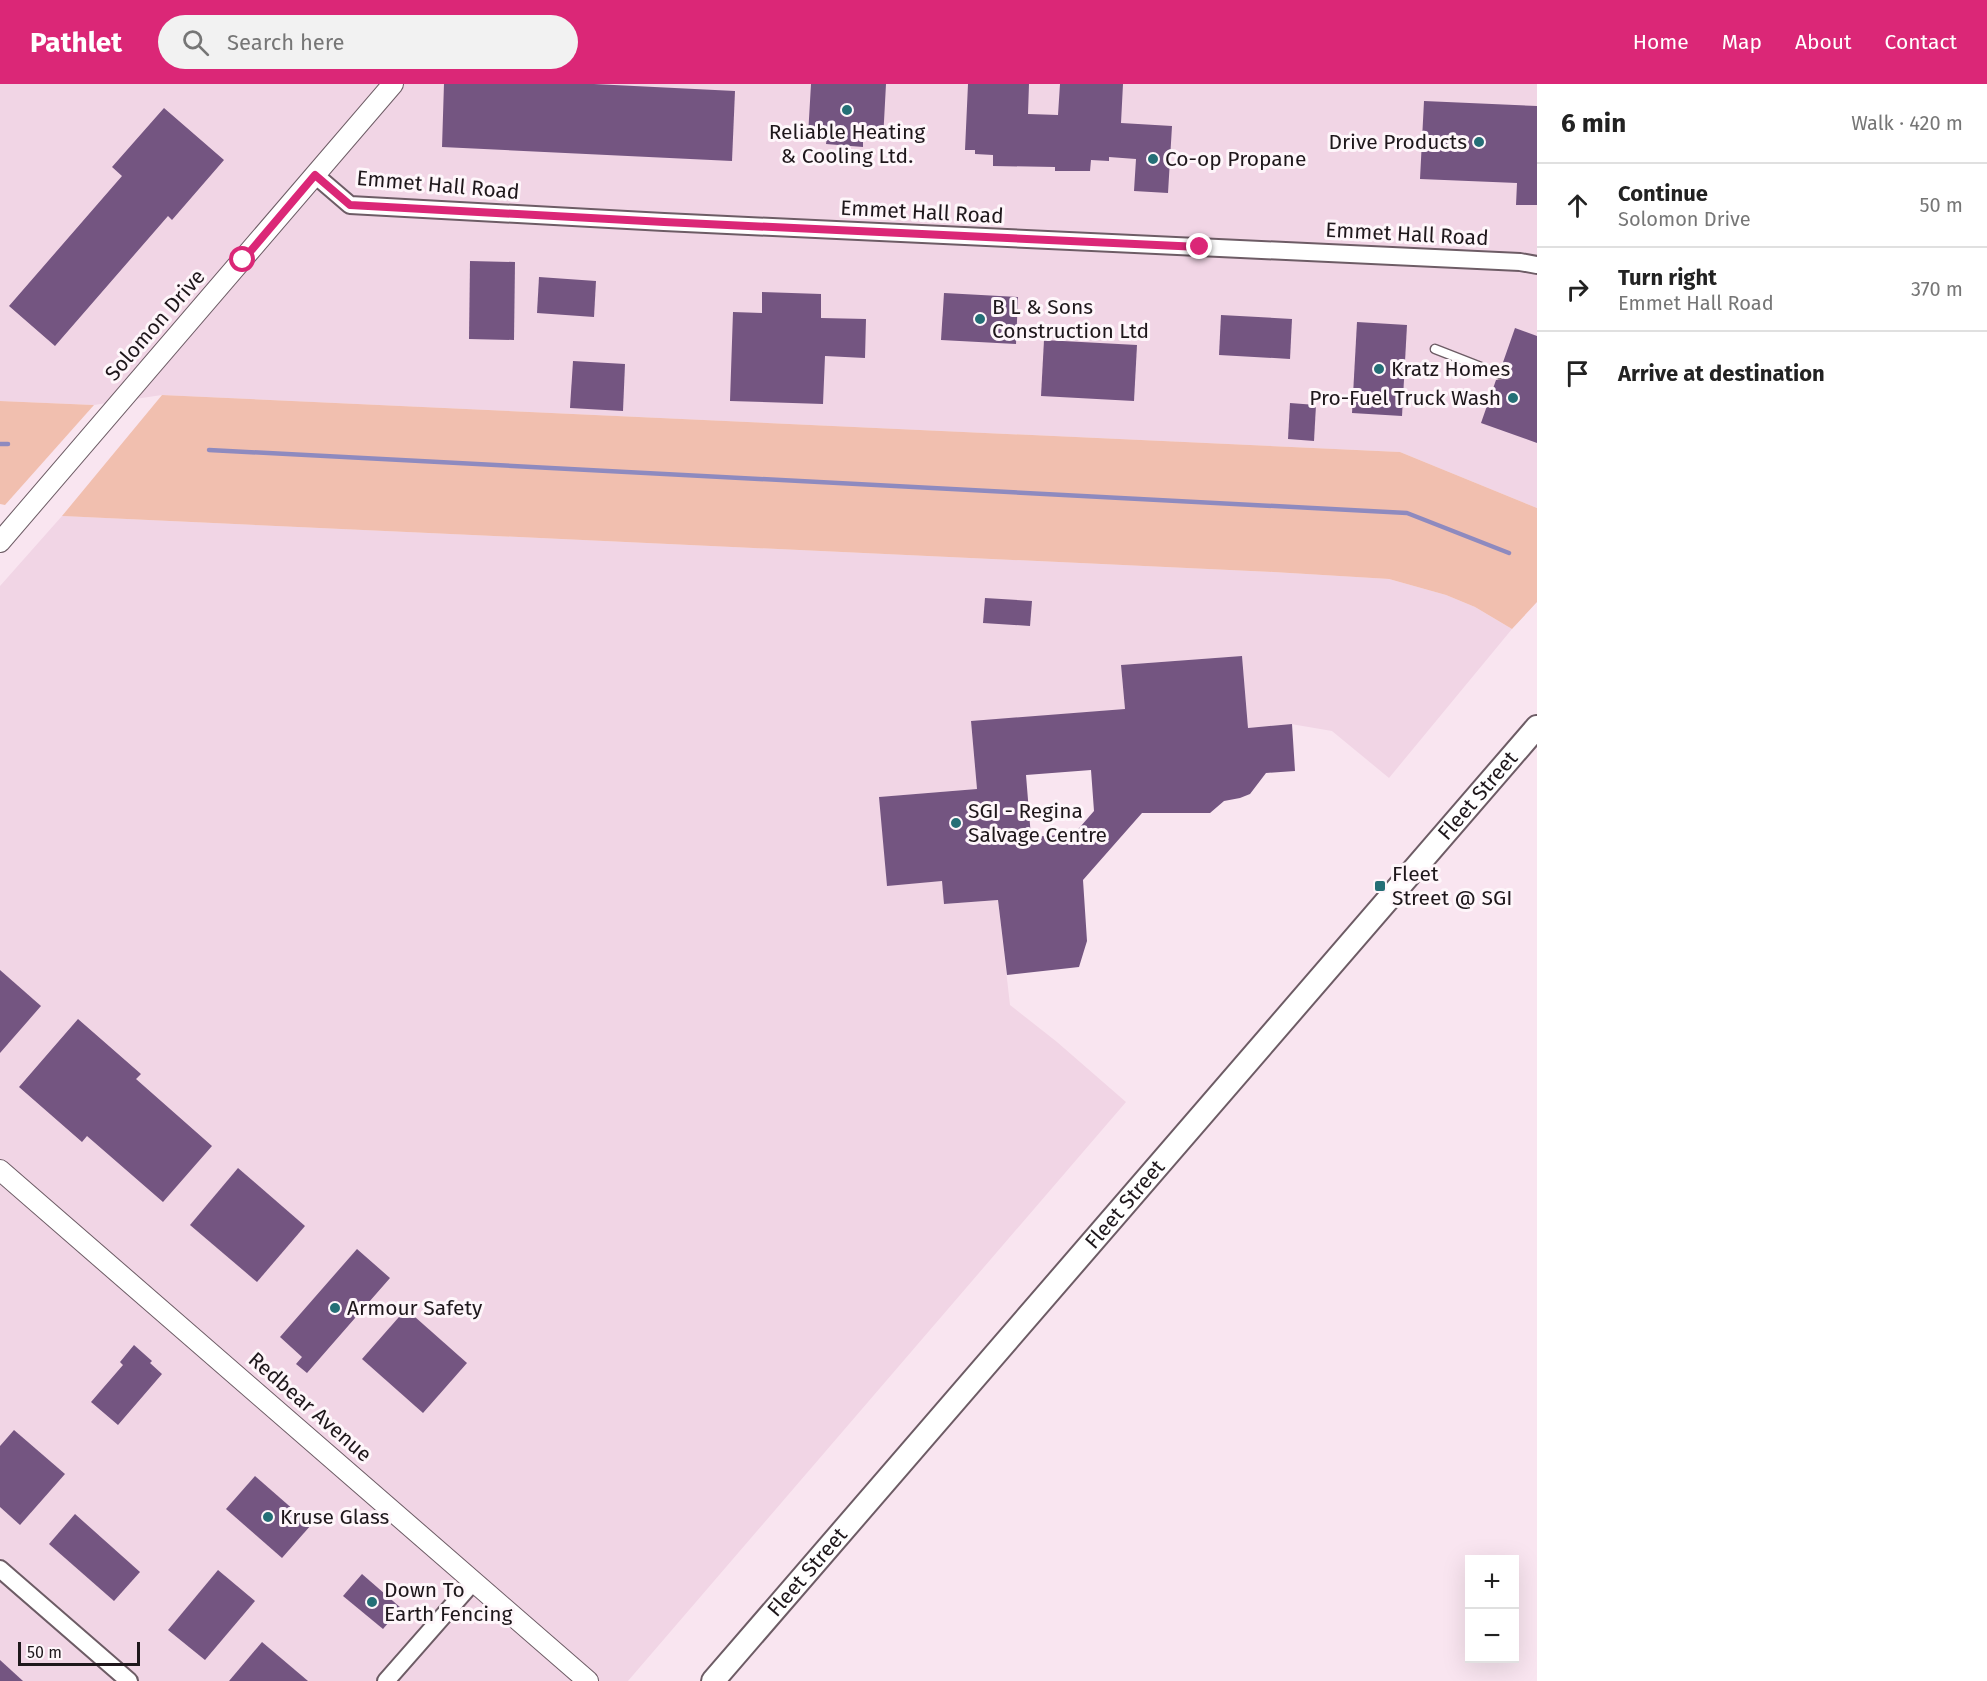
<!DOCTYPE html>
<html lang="en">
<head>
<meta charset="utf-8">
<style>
  body { margin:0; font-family:"Fira Sans",sans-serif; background:#f2f2f2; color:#222 }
  .controls { position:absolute; right:18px; bottom:18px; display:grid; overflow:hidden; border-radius:0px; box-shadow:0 6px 24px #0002 }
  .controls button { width:54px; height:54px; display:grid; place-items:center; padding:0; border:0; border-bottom:2px solid #e0e0e0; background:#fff; color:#222; font:30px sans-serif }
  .scale { position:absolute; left:18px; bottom:15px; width:122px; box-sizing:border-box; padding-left:6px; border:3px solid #1e171b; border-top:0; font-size:16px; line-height:21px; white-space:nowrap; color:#1e171b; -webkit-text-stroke:4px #fef6fa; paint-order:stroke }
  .stop { position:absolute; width:18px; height:18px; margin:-14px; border:4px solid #db2777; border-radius:50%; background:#fff }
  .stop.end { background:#db2777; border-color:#fff; box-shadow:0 2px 6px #0008 }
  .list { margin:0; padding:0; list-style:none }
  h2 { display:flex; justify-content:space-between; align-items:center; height:78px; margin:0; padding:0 24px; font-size:26px }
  h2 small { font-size:20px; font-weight:400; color:#767676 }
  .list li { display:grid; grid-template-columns:39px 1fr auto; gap:18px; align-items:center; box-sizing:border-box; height:84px; padding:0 24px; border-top:2px solid #e0e0e0 }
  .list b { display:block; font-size:22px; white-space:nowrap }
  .list p { margin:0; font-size:20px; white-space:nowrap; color:#767676 }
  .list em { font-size:20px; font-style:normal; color:#767676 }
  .icon { flex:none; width:33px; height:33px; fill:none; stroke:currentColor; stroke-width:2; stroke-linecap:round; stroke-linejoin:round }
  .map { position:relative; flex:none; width:1537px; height:1597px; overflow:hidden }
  header { display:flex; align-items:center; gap:36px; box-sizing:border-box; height:84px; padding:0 30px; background:#db2777; color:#fff }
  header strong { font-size:28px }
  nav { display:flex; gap:33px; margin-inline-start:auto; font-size:21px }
  .search { width:420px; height:54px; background:#f2f2f2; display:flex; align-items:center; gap:15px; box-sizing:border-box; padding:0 21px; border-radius:33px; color:#767676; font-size:22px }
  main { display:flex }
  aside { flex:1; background:#fff }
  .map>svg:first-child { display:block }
</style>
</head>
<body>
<header>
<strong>Pathlet</strong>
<div class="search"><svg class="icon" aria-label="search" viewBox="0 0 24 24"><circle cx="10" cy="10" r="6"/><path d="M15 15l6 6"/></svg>Search here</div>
<nav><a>Home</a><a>Map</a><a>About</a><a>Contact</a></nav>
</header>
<main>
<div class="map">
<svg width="1537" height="1597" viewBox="0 0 1537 1597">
  <rect width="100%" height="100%" fill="#f9e5f0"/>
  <g fill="#f1d5e5">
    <polygon points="0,0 1537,0 1537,424 1400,368 162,311 94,321 0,317"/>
    <polygon points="62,432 1273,488 1389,495 1446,511 1475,523 1512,545 1389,694 1332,647 1291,640 1248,644 1242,572 1121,581 1125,625 971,638 977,705 880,713 887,801 942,797 945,820 998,816 1010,921 1057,958 1126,1018 628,1597 0,1597 0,502"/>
  </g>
  <g fill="#f1bfaf">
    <polygon points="162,311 1400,368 1537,424 1537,518 1512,545 1475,523 1446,511 1389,495 1273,488 62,432"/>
    <polygon points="0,317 94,321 5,421 0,420"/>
  </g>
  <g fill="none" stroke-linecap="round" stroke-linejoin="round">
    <g stroke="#8e8abf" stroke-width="4.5">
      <polyline points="0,360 8,360"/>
      <polyline points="209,366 1407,429 1509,469"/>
    </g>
  </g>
  <g fill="#745581" fill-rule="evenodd">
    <polygon points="444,0 594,0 735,7 732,77 442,63"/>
    <polygon points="811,0 886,0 883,56 863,55 863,63 826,60 827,53 808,52"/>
    <polygon points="968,0 1029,0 1028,30 1058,31 1060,0 1123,0 1121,39 1172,42 1168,109 1134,107 1136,75 1109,73 1109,77 1091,76 1090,87 1055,87 1055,83 993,82 993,71 975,70 975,66 965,66"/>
    <polygon points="1424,17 1537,22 1537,121 1516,121 1517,99 1420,95"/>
    <polygon points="164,24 224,76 172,136 168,132 55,262 9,222 122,92 112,83"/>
    <polygon points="470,177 515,178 514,256 469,255"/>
    <polygon points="539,193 596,197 594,233 537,229"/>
    <polygon points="762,208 821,210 821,234 866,235 865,274 825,272 823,320 730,317 733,228 762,229"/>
    <polygon points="944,209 1018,213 1016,260 941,256"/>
    <polygon points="1221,231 1292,235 1290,275 1219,271"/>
    <polygon points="1357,238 1407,241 1402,332 1352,329"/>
    <polygon points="1515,244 1537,252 1537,359 1481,339 1496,296 1502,295 1505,292 1504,287 1501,284"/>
    <polygon points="1044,256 1137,261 1134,317 1041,312"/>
    <polygon points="573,277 625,280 623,327 570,324"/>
    <polygon points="1290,319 1316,321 1314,357 1288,355"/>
    <polygon points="985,514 1032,517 1030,542 983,539"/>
    <path d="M 1242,572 L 1248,644 L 1292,640 L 1295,687 L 1266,689 L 1250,710 L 1240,714 L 1224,717 L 1210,729 L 1142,729 L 1083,796 L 1087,857 L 1079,883 L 1007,891 L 998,816 L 944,820 L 942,797 L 887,802 L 879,713 L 977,705 L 971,637 L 1125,625 L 1121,581 ZM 1091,686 L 1094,727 L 1074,750 L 1031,753 L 1026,691 Z"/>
    <polygon points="0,886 41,922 0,969"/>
    <polygon points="78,935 141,990 136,995 212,1062 163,1118 87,1052 82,1058 19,1003"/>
    <polygon points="238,1084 305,1142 257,1198 190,1141"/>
    <polygon points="357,1165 390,1194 307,1289 296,1280 302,1273 280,1253"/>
    <polygon points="406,1225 467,1279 423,1329 362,1275"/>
    <polygon points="134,1261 152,1277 150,1279 162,1290 118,1341 91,1318 123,1281 120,1278"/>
    <polygon points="14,1346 65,1390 20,1441 0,1423 0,1362"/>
    <polygon points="255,1392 311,1441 282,1474 226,1425"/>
    <polygon points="75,1430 140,1488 114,1517 49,1460"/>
    <polygon points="218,1486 255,1517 205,1576 168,1546"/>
    <polygon points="362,1490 401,1524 383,1545 343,1512"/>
    <polygon points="262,1558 308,1597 229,1597"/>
    <polygon points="0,1576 23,1597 0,1597"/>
  </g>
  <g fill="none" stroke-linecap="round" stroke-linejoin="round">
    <g stroke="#6d5c65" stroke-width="11">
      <polyline id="service" points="1435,265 1499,290"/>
    </g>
    <g stroke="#6d5c65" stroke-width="20">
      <g id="minor">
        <polyline points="315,91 350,121 664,138 1520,178 1537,181"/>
        <polyline points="0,1485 129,1597"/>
        <polyline points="386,1597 473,1498"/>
      </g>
    </g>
    <g stroke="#6d5c65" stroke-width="22">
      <g id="tertiary">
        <polyline points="0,458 393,0"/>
        <polyline points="0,1086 588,1597"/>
      </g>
    </g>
    <g stroke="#6d5c65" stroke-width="26">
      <g id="secondary">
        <path id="s1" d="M 713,1597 L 1537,643"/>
      </g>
    </g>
    <use href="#service" stroke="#fff" stroke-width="8"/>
    <use href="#minor" stroke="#fff" stroke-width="16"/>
    <use href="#tertiary" stroke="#fff" stroke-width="20"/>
    <use href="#secondary" stroke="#fff" stroke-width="22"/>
  </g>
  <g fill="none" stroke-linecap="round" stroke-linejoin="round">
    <polyline stroke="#db2777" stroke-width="8" points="243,176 315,91 350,121 664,138 1200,163"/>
  </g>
  <g fill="#246f76" stroke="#fef6fa" stroke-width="2">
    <circle cx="847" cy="26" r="6"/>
    <circle cx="1479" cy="58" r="6"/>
    <circle cx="1153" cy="75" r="6"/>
    <circle cx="980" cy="235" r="6"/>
    <circle cx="1379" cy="285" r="6"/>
    <circle cx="1513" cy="314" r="6"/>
    <circle cx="956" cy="739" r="6"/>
    <rect x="1374" y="796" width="12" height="12" rx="3"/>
    <circle cx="335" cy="1224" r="6"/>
    <circle cx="268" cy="1433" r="6"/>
    <circle cx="372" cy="1518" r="6"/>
  </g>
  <g text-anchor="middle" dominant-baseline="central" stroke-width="6" stroke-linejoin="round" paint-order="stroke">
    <g font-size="21" fill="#1e171b" stroke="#fef6fa" text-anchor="start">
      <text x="847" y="48" text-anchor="middle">Reliable Heating<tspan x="847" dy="24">&amp; Cooling Ltd.</tspan></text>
      <text x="1467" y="58" text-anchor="end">Drive Products</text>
      <text x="1165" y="75">Co-op Propane</text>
      <text x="992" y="223">B L &amp; Sons<tspan x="992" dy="24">Construction Ltd</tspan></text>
      <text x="1391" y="285">Kratz Homes</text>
      <text x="1501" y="314" text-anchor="end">Pro-Fuel Truck Wash</text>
      <text x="968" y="727">SGI - Regina<tspan x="968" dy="24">Salvage Centre</tspan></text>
      <text x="1392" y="790">Fleet<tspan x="1392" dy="24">Street @ SGI</tspan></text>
      <text x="347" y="1224">Armour Safety</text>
      <text x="280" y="1433">Kruse Glass</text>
      <text x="384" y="1506">Down To<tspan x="384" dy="24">Earth Fencing</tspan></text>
    </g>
    <g font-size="21" fill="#1e171b" stroke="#fef6fa">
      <text transform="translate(438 101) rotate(5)">Emmet Hall Road</text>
      <text transform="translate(922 128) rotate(3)">Emmet Hall Road</text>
      <text transform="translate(1407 150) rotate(3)">Emmet Hall Road</text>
      <text transform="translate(155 241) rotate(-49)">Solomon Drive</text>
      <text stroke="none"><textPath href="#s1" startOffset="1170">Fleet Street</textPath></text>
      <text stroke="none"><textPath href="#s1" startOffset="630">Fleet Street</textPath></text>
      <text transform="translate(310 1323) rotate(41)">Redbear Avenue</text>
      <text stroke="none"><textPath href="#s1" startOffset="144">Fleet Street</textPath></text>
    </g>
  </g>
</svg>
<div class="controls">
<button>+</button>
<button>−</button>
</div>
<div class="scale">50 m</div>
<div class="stop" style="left:243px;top:176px"></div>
<div class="stop end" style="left:1200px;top:163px"></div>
</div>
<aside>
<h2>6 min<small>Walk · 420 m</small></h2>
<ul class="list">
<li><svg class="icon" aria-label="ahead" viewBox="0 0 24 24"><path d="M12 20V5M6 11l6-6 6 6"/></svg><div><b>Continue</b><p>Solomon Drive</p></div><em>50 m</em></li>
<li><svg class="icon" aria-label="right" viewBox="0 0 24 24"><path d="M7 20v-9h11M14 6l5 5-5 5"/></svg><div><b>Turn right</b><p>Emmet Hall Road</p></div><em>370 m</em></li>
<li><svg class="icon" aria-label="arrive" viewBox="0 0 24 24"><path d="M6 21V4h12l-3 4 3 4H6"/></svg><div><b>Arrive at destination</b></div></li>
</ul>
</aside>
</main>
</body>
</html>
